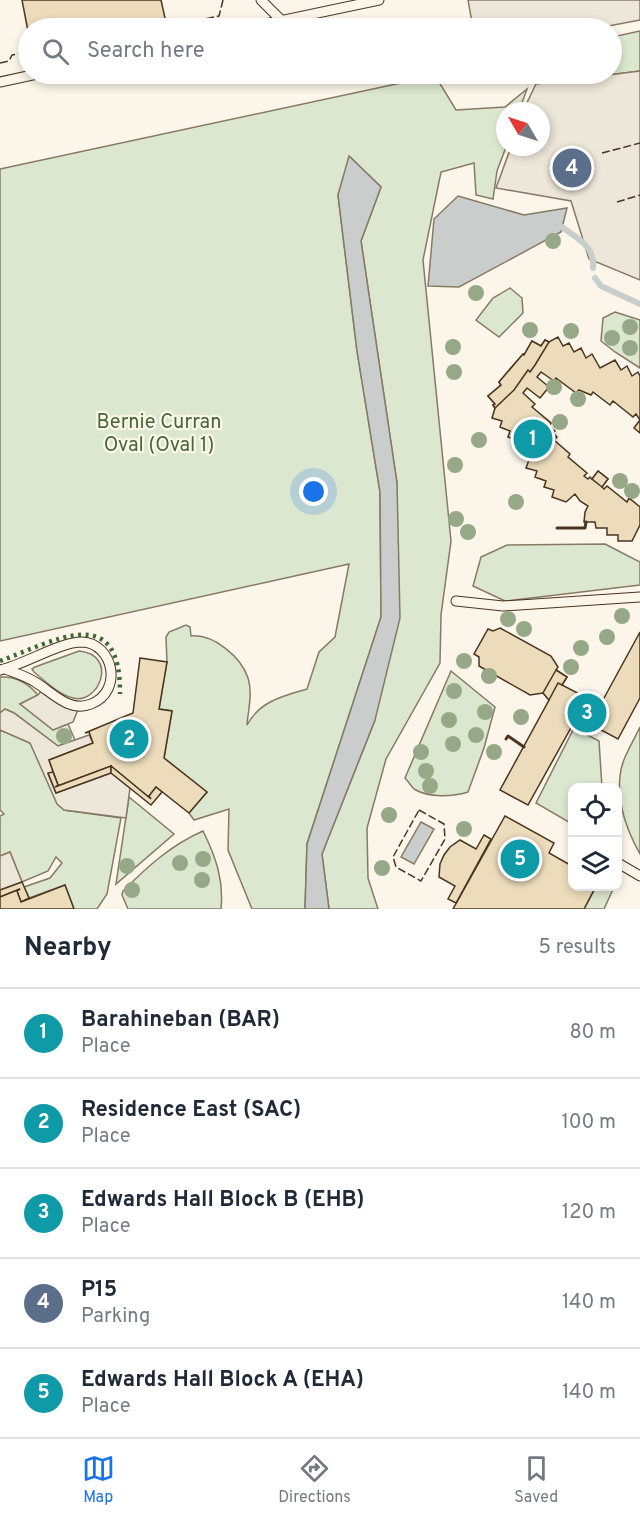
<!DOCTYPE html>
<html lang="en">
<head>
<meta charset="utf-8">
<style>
  body { margin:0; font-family:Overpass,sans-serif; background:#f2f2f3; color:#1f2937 }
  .controls { position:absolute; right:18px; bottom:18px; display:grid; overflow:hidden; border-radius:12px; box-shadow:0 3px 9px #0003 }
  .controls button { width:54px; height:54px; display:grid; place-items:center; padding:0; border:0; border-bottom:2px solid #e0e1e3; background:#fff; color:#1f2937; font:30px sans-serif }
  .compass { position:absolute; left:496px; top:102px; width:54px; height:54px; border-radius:50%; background:#fff; box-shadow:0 3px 9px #0003; rotate:309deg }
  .you { position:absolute; left:314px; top:492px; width:21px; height:21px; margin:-15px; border:4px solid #fff; border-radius:50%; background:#1a73e8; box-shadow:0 0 0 9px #1a73e833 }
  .badge { display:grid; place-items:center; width:39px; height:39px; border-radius:50%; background:#1a73e8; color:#fff; font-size:20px; font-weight:700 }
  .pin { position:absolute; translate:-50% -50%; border:3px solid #fff; box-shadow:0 2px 6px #0006 }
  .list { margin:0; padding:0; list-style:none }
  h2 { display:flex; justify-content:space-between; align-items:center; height:78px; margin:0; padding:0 24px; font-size:26px }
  h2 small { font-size:20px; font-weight:400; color:#747a83 }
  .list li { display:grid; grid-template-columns:39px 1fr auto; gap:18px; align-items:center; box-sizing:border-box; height:90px; padding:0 24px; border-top:2px solid #e0e1e3 }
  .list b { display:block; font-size:22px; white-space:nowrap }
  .list p { margin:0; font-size:20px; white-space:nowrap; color:#747a83 }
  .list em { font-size:20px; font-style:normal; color:#747a83 }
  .icon { flex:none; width:33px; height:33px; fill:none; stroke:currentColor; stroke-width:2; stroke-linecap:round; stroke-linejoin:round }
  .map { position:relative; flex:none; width:640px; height:909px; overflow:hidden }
  .search { position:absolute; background:#fff; box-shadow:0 3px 9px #0003; left:18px; right:18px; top:18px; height:66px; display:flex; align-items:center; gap:15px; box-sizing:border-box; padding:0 21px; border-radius:33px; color:#747a83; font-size:22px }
  .sheet { height:528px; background:#fff }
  nav { display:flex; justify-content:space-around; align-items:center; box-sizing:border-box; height:84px; border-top:2px solid #e0e1e3; background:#fff; font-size:16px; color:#747a83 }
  nav a { display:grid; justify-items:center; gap:3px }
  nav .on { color:#1a73e8 }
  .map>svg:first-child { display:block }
</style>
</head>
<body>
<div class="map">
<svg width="640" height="909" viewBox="0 0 640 909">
  <rect width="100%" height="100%" fill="#fbf6e9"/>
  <g fill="#dce7d0" stroke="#887966" stroke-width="1.5">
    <polygon points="640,31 640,71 536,84 539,74 612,74 612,37"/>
    <path d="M 410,81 L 439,82 L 456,110 L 505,107 L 527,89 L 519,111 L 505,111 L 506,147 L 497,171 L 493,199 L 476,195 L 474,163 L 441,172 L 423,260 L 451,541 L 441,615 L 440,663 L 386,759 L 367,828 L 368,878 L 378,909 L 329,909 L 322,854 L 375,720 L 397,483 L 361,241 L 381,187 L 350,157 L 338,195 L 357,351 L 380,492 L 381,617 L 307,844 L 305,909 L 252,909 L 228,850 L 229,809 L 194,820 L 189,813 L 207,792 L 164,758 L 172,711 L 159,709 L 167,662 L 166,637 L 169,632 L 186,625 L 190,627 L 191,636 C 214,634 241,657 248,678 C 253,694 248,710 247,725 C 260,701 283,696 307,689 L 319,652 L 335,637 L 349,564 L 0,641 L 0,169 Z"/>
    <polygon points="510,288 522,298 523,313 499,337 476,320 493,298"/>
    <polygon points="615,312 640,320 640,368 615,352 601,341 603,318"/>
    <polygon points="605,544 640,562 640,585 505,601 473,586 481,557 507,545"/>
    <path d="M 79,651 C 119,655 99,705 73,698 C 59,695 45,681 34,672 L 32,669 L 35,667 Z"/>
    <path d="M 451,671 L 495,707 L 484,748 L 468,792 C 452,797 429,798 414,789 C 411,786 408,781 405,778 Z"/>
    <path d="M 0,677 C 16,676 28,683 38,695 L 20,704 L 53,730 L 68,724 L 75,740 L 58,746 L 14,713 L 5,709 L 0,713 Z"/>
    <path d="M 640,727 L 640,854 C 627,831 617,804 620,776 C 621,760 633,742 640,727 Z"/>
    <polygon points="574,728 599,741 602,787 572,788 572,824 536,803"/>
    <polygon points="0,730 30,743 64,810 121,818 107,894 97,909 74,909 65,885 29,898 24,887 50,878 62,863 56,857 48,871 22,882 10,852 0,856 0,816 4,814 0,810"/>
    <polygon points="129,797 174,834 116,884"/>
    <path d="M 203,831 C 216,857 224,881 221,909 L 128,909 L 122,895 L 123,891 C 147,867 171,845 203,831 Z"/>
    <polygon points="596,887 614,887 604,909 584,909"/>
  </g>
  <g fill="#ede7d9" stroke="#887966" stroke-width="1.5">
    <polygon points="468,0 640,0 640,20 598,28 558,28 546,22 512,28 473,28"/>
    <polygon points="640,71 640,280 589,259 571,201 496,188 511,147 541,147 541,111 523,111 536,84"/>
    <polygon points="44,688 79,707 73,722 53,730 20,704 38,695"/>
    <polygon points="5,709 14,713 58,746 89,735 93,743 49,760 53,772 48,774 56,793 111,773 130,788 126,818 64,810 57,804 30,743 0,730 0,713"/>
    <polygon points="10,852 22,882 0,890 0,856"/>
  </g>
  <g fill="#c9cecd" stroke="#887966" stroke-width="1.5">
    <polygon points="349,156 381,187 361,241 397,483 400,618 375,720 322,854 329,909 305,909 307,844 381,617 380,492 357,351 338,195"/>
    <polygon points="458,196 524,215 567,208 561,232 459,287 428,286 434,219"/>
    <polygon points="421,822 434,829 414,864 401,857"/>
  </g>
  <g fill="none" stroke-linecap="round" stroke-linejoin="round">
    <g stroke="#c9cecd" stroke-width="6">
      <path d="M 562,227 C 578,239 595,246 593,268"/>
      <polyline points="595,278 601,286 640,304"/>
    </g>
  </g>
  <g fill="#ecdcbc" stroke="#4a3520" stroke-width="1.5">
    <polygon points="22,0 161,0 167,27 157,28 28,28 28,31"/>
    <polygon points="558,337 563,346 569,343 574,352 581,348 586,358 592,354 600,368 615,360 621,370 627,366 632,376 638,372 640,376 640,433 634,428 640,420 636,414 633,417 613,401 610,405 593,392 591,395 579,390 576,393 556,378 554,381 541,372 537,377 549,387 540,398 527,388 523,393 535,404 532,407 551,423 549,426 555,431 553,433 557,437 554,440 570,454 568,457 587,473 584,476 588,479 590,477 592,479 598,471 608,479 602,487 604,489 607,486 627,502 629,498 640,507 640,525 632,541 618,541 618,535 607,535 607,528 596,528 595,522 584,522 585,512 588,506 580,501 575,494 566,502 552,497 554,490 544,487 546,481 535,477 537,471 526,468 532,452 516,447 518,441 508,437 510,431 500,427 502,421 492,418 495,408 493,405 495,404 488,396 501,385 499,382 523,354 524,355 532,341 541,346 545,340 549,342"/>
    <polygon points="545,340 549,342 535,365 530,372 528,370 514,390 495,408 493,405 495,404 488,396 501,385 499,382 523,354 524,355 532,341 541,346"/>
    <polygon points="598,471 608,479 602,487 592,479"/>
    <polygon points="500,628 551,656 558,667 556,670 567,677 562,685 587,698 585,701 598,709 640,632 640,698 618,739 577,717 528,805 500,790 549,700 543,693 530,695 479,666 479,657 474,654 488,629 493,631"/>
    <polygon points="140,658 167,662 159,709 172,711 164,758 207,792 189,813 156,787 149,796 151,799 111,766 55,787 58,785 49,760 93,743 89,732 85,733 133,713"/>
    <polygon points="556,670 567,677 562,685 558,683 549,700 543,693"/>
    <polygon points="111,766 111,773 56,793 48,773 53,772 58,785 55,787"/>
    <polygon points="111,766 151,799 149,796 156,787 162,792 151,805 111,773"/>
    <polygon points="505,816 554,843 549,853 572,866 572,886 596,886 584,909 453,909"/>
    <polygon points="484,835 491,839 456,903 448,899 455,886 439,877 440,864 444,855 450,847 460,840 476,849"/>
    <polygon points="22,882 29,898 21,902 17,891 20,889 0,897 0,890"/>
    <polygon points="65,885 74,909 0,909 0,897 20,889 17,891 21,902"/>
  </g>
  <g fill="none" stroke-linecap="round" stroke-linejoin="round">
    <g stroke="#4a3520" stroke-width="11">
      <g id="lane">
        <polyline points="261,0 282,21"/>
        <polyline points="246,28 379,0"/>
        <polyline points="0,82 37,74"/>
        <polyline points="456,601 503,606 640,597"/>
        <path d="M 0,670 C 24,665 59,642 82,642 C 113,643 124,691 91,704 C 69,713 52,692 35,682 C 26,676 15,673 5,669"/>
        <polyline points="618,863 640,876"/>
      </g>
    </g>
    <use href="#lane" stroke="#fbf6e9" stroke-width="9"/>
    <path stroke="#436837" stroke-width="4.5" stroke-dasharray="3 4.5" stroke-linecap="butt" d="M 0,661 C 55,641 121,600 120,694"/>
    <g stroke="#4a3520" stroke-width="1.5" stroke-dasharray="8 3" stroke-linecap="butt">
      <polyline points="163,28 219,16 223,0"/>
      <polyline points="0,63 9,61 12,55 24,53 28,55"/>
      <polyline points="602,153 640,143"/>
      <polyline points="617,202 640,195"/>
      <polygon points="419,810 444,824 445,839 421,881 396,867 393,857"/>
    </g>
    <g stroke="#4a3520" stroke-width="3">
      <polyline points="557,528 585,528 586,522"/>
      <polyline points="506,739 508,736 524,747"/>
    </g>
  </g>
  <g fill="#96a887">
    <circle cx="553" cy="241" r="8"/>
    <circle cx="476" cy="293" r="8"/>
    <circle cx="630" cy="327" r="8"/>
    <circle cx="530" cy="330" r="8"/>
    <circle cx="571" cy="331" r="8"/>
    <circle cx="612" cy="338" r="8"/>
    <circle cx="453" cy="347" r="8"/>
    <circle cx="630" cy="348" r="8"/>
    <circle cx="454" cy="372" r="8"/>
    <circle cx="554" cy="387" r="8"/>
    <circle cx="578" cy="399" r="8"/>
    <circle cx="560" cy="422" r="8"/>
    <circle cx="479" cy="440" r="8"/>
    <circle cx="455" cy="465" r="8"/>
    <circle cx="620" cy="481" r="8"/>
    <circle cx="632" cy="491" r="8"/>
    <circle cx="516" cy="502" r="8"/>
    <circle cx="456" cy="519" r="8"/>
    <circle cx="468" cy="532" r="8"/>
    <circle cx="622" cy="616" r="8"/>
    <circle cx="508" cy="619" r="8"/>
    <circle cx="524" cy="629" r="8"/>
    <circle cx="607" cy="637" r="8"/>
    <circle cx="581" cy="648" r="8"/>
    <circle cx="464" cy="661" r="8"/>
    <circle cx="571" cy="667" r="8"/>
    <circle cx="489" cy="676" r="8"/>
    <circle cx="454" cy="691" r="8"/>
    <circle cx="485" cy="712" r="8"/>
    <circle cx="521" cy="717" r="8"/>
    <circle cx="449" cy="720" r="8"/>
    <circle cx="476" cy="735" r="8"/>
    <circle cx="64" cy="736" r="8"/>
    <circle cx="453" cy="744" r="8"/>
    <circle cx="421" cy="752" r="8"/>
    <circle cx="494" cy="752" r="8"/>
    <circle cx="426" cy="771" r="8"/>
    <circle cx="430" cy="786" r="8"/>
    <circle cx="389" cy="815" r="8"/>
    <circle cx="464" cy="829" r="8"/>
    <circle cx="203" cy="859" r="8"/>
    <circle cx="180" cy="863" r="8"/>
    <circle cx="127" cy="866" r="8"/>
    <circle cx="382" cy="868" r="8"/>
    <circle cx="202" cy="880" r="8"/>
    <circle cx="132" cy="890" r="8"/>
  </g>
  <g text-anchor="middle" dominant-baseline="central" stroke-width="4.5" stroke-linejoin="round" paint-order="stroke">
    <g font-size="20" fill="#436837" stroke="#fbf6e9">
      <text x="159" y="423">Bernie Curran<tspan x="159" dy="23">Oval (Oval 1)</tspan></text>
    </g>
  </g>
</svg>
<div class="controls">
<button><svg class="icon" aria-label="locate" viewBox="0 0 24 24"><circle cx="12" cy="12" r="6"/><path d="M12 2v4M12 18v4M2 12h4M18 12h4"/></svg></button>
<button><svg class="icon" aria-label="layers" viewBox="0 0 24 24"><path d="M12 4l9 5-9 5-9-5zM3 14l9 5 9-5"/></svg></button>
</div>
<svg class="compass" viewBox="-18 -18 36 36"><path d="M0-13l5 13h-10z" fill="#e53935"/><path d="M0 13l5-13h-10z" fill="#747a83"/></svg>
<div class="you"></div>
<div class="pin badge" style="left:533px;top:439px;background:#0f9aa8">1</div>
<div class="pin badge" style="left:129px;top:739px;background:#0f9aa8">2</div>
<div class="pin badge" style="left:587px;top:713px;background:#0f9aa8">3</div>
<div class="pin badge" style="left:572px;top:168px;background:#5c6f8a">4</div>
<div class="pin badge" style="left:520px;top:859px;background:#0f9aa8">5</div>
<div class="search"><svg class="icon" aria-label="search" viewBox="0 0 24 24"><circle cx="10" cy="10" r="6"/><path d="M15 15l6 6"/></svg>Search here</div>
</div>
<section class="sheet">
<h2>Nearby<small>5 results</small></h2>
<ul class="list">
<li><span class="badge" style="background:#0f9aa8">1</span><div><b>Barahineban (BAR)</b><p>Place</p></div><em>80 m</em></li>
<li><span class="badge" style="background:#0f9aa8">2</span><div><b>Residence East (SAC)</b><p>Place</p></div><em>100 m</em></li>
<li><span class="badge" style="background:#0f9aa8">3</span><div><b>Edwards Hall Block B (EHB)</b><p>Place</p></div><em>120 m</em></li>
<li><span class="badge" style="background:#5c6f8a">4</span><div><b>P15</b><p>Parking</p></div><em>140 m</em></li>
<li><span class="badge" style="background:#0f9aa8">5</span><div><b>Edwards Hall Block A (EHA)</b><p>Place</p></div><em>140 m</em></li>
</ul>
</section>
<nav>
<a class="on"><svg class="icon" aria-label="map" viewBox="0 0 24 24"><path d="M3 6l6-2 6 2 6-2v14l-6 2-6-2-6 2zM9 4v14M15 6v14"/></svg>Map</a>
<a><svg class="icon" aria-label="directions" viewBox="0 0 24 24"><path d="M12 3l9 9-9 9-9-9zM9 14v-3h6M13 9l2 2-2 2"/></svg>Directions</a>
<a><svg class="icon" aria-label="saved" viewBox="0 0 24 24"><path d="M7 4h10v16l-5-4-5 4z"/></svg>Saved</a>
</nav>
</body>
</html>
